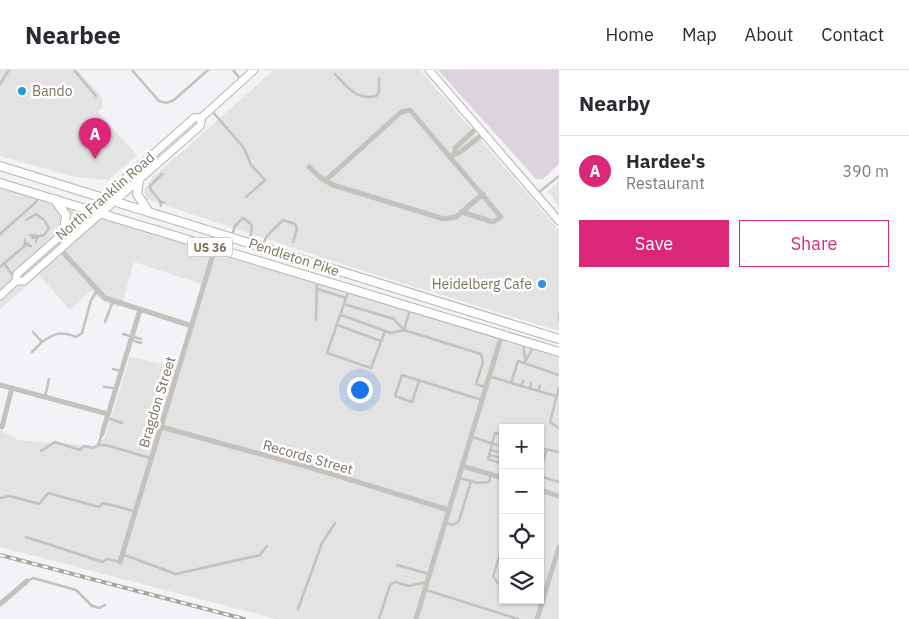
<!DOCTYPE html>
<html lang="en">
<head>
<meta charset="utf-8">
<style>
  body { margin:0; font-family:"IBM Plex Sans",sans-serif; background:#f2f2f3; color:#2b2b33 }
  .controls { position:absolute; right:15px; bottom:15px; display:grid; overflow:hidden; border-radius:0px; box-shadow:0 1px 4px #0004 }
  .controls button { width:45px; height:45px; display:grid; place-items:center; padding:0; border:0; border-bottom:1px solid #e1e1e2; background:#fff; color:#2b2b33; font:25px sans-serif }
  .you { position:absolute; left:359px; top:319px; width:18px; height:18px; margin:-12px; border:4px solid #fff; border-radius:50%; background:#1a73e8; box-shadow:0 0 0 8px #1a73e833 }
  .badge { display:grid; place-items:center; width:32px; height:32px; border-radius:50%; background:#db2777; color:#fff; font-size:16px; font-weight:700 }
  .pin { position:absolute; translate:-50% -41px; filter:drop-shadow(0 1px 2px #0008) }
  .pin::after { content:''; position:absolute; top:26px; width:18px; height:15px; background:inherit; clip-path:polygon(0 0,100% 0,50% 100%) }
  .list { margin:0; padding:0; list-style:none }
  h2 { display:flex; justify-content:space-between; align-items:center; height:65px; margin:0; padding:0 20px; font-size:21px }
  h2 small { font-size:16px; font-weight:400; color:#7c7c81 }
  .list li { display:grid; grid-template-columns:32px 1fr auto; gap:15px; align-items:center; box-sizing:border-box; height:70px; padding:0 20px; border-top:1px solid #e1e1e2 }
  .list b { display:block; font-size:19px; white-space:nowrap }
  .list p { margin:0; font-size:16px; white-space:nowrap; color:#7c7c81 }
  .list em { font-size:16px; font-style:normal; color:#7c7c81 }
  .actions { display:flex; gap:10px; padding:15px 20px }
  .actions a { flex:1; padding:11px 0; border:1px solid #db2777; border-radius:0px; text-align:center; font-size:18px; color:#db2777 }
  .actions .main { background:#db2777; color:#fff }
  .icon { flex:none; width:28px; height:28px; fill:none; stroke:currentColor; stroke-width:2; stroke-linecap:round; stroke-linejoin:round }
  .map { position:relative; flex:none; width:559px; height:549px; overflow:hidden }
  header { display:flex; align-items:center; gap:30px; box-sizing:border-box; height:70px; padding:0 25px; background:#fff; border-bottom:1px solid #e1e1e2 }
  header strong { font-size:24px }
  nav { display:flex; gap:28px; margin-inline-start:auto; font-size:18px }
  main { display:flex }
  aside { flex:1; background:#fff }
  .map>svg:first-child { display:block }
</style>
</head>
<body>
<header>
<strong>Nearbee</strong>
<nav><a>Home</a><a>Map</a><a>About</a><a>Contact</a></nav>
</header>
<main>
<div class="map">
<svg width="559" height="549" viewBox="0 0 559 549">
  <rect width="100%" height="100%" fill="#f3f2f6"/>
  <g fill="#e4e3e3" fill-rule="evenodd">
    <polygon points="0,0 77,0 101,26 103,37 98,42 137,85 108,110 75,107 0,86"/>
    <polygon points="274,0 420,0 559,160 559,261 357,199 146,129 144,120 152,108"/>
    <polygon points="559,111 559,137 548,121"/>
    <path d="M 0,116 L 559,287 L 559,549 L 276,549 L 0,477 L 0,360 L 18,370 L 95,376 L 105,367 L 130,287 L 177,297 L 202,214 L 134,192 L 123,231 L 118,237 L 105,233 L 90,220 L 70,240 L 39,205 L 0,239 ZM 503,358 L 540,358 L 540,530 L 503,530 Z"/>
  </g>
  <polygon fill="#dbd4dd" points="438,0 559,0 559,94 543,109 536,109"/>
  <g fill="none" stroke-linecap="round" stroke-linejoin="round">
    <g stroke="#b9b5af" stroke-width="9">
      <g id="secondary">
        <polyline points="429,0 559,151"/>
        <polyline points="16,211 17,204 194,48 202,47 254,0"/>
        <polyline points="0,226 16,211 24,211 200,56 202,47"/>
      </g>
    </g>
    <g stroke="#b7b4ae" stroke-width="10">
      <g id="primary">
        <polyline points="0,96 559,269"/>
        <polyline points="139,110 137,124 148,141"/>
        <polyline points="0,113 559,282"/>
        <polyline points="54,129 66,145 64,161"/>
      </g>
    </g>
    <g stroke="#c5c1bc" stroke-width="2.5">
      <polyline points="74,0 96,26"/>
      <polyline points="132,0 159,31 167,33 174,30 208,0"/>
      <polyline points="233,0 241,10"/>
      <path d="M 335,4 C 347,17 357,31 376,26 L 379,22 L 379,8"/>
      <polyline points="0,14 9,0"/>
      <polyline points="212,41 244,78 251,95 265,110 246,127"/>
      <polyline points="538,123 559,106"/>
      <polyline points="160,131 151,120 150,116 162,104"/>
      <polyline points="161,136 160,131 164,133"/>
      <polyline points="26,150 36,144 44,150 49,158 44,165 32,168"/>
      <polyline points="0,164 35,133 39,126"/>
      <polyline points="30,165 37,166 36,172"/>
      <polyline points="232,165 235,156 243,148 252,155 250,171"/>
      <polyline points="25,169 25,175"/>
      <polyline points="25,175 31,176"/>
      <polyline points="262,176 267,166 283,150 295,154 297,159 293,172"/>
      <polyline points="4,193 14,208"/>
      <polyline points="0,197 28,173"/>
      <polyline points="317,219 346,228"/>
      <polyline points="344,234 327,283 371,298 385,261"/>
      <polyline points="410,239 404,260 481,284 483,292 476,314 486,317"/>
      <polyline points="559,244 559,251"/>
      <polyline points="341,245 391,263 404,260 394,249 344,234 349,219"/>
      <polyline points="316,250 317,210"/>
      <polyline points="105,252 113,231"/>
      <polyline points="337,255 381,271"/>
      <polyline points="123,264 141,269"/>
      <polyline points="131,270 141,273"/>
      <path d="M 42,272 C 55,263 60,261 76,267 L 82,263 L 91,230 L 97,221"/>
      <polyline points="523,272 525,289"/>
      <polyline points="32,282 42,272 33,262"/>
      <polyline points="524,293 534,276"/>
      <polyline points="113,299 121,301"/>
      <polyline points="489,306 511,313 518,291 559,305"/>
      <polyline points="419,311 412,332 395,326 402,305 482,330"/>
      <polyline points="511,313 556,326"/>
      <polyline points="521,316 523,311"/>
      <polyline points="104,317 114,318"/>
      <polyline points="559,317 550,352 559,358"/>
      <polyline points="530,319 531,313"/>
      <polyline points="538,321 540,316"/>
      <polyline points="45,327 49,309"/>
      <polyline points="107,348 122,353"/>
      <polyline points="503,365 495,363 488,389 503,394"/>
      <polyline points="472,367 503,377"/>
      <polyline points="98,375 106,375 150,388"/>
      <polyline points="540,378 559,382"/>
      <polyline points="490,380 503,383"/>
      <polyline points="41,381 55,372 80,380 84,376 93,378 98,375 102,364"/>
      <polyline points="489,385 503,388"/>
      <polyline points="540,405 546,381"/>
      <polyline points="540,406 559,412"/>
      <polyline points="460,408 478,413 489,412 491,405"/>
      <polyline points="0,428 10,426 39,434 48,423 99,437 103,433 134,441"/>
      <polyline points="446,453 453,455 459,451 471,411"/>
      <polyline points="26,467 103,492 107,489 120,492"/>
      <polyline points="503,473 493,507 498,513 503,514"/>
      <polyline points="124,485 176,504 260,485 267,476"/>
      <polyline points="397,495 429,504"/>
      <polyline points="27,511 33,508 76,520 92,536 99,538 105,535"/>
      <polyline points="426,520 518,549"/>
      <polyline points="298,539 322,473 335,453"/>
      <polyline points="379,549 390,515 395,512 409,516 426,512"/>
    </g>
    <g stroke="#c5c1bc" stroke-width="5">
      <polyline points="455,83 455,78 478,57"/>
      <polyline points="451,86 459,83 484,63"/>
      <polyline points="309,97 321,108 333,115 444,149 456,147 483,124"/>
      <polyline points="325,111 401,42 410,40 501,147 493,152 462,142"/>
      <polyline points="60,179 105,228 192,256"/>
      <polyline points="0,315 108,344"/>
      <polyline points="2,357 12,318"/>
      <polyline points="161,357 312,398 449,440"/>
      <polyline points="102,364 140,240"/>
      <polyline points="462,396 503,408"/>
      <polyline points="540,420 559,426"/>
      <polyline points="120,492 215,178"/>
      <polyline points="0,534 27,511"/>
      <polyline points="416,549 502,264"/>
      <polyline points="537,549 559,477"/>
    </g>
    <use href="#secondary" stroke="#fff" stroke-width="7"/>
    <use href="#primary" stroke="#fff" stroke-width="8"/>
    <g stroke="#a9a49c" stroke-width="4">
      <polyline id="rail" points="0,485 244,549"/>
    </g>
    <use href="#rail" stroke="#fff" stroke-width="2" stroke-dasharray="5.5" stroke-linecap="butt"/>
  </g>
  <g fill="#2b96dd" stroke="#fff" stroke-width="2">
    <circle cx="22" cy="21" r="5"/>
    <circle cx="542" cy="214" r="5"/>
  </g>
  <g text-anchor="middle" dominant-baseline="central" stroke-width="5" stroke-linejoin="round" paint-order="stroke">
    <rect fill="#fff" stroke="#a49c91" stroke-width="1" x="187.5" y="167.5" width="45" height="19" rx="4"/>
    <g font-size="12" font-weight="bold" fill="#7d7262">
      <text x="210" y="177">US 36</text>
    </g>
    <g font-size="14" fill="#7d7262" stroke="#fff" text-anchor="start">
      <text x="32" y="21">Bando</text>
      <text x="532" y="214" text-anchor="end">Heidelberg Cafe</text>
    </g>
    <g font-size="14" fill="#7d7262" stroke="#fff">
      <text transform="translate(105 126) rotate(-41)">North Franklin Road</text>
      <text transform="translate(294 187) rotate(18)">Pendleton Pike</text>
      <text transform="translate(157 332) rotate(-73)">Bragdon Street</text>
      <text transform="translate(308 387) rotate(16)">Records Street</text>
    </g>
  </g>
</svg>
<div class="controls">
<button>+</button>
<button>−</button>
<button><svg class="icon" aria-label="locate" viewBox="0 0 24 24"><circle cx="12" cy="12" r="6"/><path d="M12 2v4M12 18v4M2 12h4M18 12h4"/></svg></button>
<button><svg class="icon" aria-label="layers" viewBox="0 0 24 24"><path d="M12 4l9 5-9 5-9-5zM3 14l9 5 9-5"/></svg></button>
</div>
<div class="you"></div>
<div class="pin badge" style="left:95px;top:89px">A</div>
</div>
<aside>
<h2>Nearby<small></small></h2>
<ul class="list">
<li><span class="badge">A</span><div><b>Hardee's</b><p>Restaurant</p></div><em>390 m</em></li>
</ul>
<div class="actions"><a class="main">Save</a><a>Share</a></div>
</aside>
</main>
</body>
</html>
